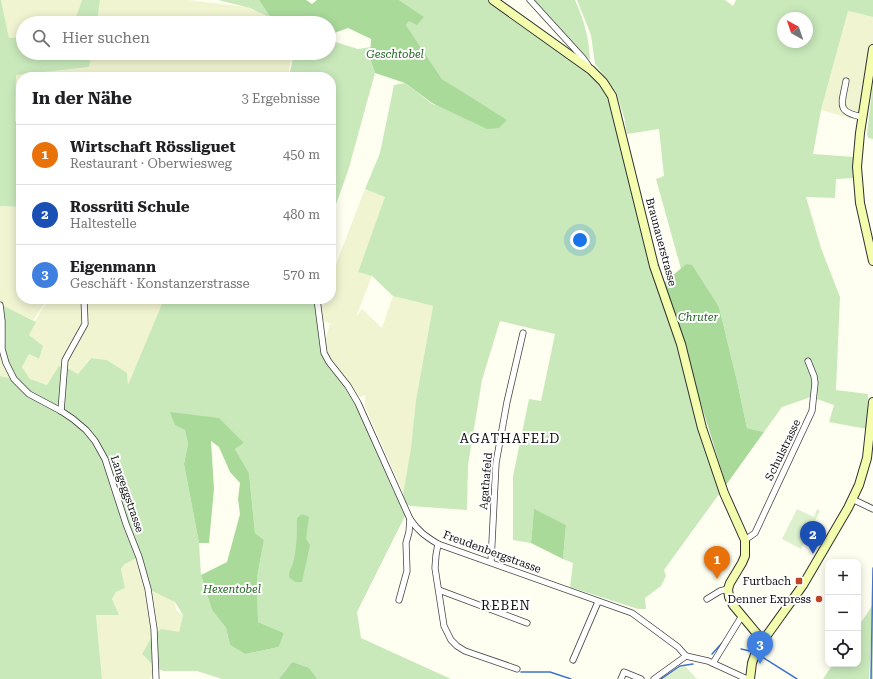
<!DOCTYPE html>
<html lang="de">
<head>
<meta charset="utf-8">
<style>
  body { margin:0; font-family:"Roboto Serif",serif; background:#f6f6f6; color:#202124 }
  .controls { position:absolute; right:12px; bottom:12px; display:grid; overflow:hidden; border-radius:8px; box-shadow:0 2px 10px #0003 }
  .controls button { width:36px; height:36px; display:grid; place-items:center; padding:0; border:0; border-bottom:1px solid #e0e0e0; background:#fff; color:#202124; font:20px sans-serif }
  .compass { position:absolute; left:777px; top:12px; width:36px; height:36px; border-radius:50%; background:#fff; box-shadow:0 2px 10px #0003; rotate:320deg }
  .you { position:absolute; left:580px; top:240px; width:14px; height:14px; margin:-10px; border:3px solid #fff; border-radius:50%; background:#1a73e8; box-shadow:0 0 0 6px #1a73e833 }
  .badge { display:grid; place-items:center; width:26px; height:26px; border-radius:50%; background:#d93025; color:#fff; font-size:13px; font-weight:700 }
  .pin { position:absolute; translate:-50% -33px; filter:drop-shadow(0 1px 2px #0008) }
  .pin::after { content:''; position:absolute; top:21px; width:14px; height:12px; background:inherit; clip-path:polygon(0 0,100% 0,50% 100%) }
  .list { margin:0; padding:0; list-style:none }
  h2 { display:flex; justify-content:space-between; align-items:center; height:52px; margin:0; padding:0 16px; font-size:17px }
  h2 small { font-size:13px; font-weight:400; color:#757577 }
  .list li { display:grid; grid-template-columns:26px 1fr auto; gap:12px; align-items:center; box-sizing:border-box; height:60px; padding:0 16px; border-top:1px solid #e0e0e0 }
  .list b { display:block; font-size:15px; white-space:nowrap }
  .list p { margin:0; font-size:13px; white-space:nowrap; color:#757577 }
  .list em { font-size:13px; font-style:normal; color:#757577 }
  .icon { flex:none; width:22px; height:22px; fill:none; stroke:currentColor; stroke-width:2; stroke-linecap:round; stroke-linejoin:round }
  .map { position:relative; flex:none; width:873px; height:679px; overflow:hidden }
  .search { position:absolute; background:#fff; box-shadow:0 2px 10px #0003; left:16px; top:16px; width:320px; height:44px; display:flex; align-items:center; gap:10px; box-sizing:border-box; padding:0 14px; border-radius:22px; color:#757577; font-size:15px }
  .panel { position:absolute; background:#fff; box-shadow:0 2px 10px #0003; left:16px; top:72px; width:320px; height:232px; border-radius:16px }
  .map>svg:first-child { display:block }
</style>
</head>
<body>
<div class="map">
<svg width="873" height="679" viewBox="0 0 873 679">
  <rect width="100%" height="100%" fill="#fefff1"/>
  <g fill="#f0f4d1">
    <polygon points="1,0 82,0 74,23 23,23 23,37 9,38"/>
    <polygon points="100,0 188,0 246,7 287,23 97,23"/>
    <polygon points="848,11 873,17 873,48 862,122 821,110"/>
    <polygon points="92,53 292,53 288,77 21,77 21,122 15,122 16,74 89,67"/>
    <polygon points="365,189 386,197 358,271 372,276 356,317 362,309 382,328 393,296 433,306 416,400 406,500 365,406 365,395 360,397 323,348 330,324 335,325 324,321 318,311 323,299 331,299 331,277"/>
    <polygon points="0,206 21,207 21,299 48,299 33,320 0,304"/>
    <polygon points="49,299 164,299 128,386 127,373 107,360 90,358 78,374 47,385 30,379 22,367 29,354 38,359 29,335 39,314"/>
    <polygon points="0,305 14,379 0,376"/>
    <polygon points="139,557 175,602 176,610 183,615 179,633 151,638 142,654 155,667 150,679 102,679 96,614 118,615 112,599 116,592 125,588 121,570 125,564"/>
  </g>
  <g fill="#c9e9bb" fill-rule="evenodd">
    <polygon points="0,0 1,0 9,38 23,37 23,53 92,53 89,67 16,75 15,121 21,122 21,207 0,206"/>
    <polygon points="82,0 100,0 97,23 74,23"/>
    <polygon points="218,0 259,0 271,18 250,8"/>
    <path d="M 399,0 L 488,0 L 595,77 L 608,93 L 669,315 L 722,490 L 664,570 L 666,576 L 661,586 L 645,598 L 646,609 L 638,609 L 570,587 L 573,563 L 563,559 L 566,525 L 534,510 L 531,543 L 513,540 L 513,476 L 529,399 L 541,401 L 555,334 L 500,321 L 482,380 L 468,465 L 467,510 L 410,506 L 403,502 L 406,514 L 357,612 L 361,638 L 451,679 L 316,679 L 292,662 L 279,679 L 222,679 L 197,671 L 163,671 L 155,667 L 142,654 L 151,638 L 161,629 L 179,632 L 183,615 L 175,602 L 148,589 L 139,557 L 125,564 L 121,569 L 125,588 L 116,592 L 112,599 L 119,615 L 96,615 L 102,679 L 0,679 L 0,376 L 14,379 L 6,363 L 0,304 L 36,322 L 29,335 L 43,346 L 39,359 L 29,354 L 22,367 L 30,379 L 47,385 L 59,366 L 65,367 L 78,374 L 91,358 L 107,360 L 127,373 L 128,385 L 164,299 L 315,299 L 323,349 L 350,390 L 402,501 L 411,448 L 416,400 L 433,306 L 393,296 L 372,276 L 358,272 L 385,197 L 365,189 L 380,153 L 394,85 L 405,83 L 432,104 L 506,121 L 442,79 L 406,25 L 408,21 L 423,17 ZM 185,430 L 244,443 L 235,449 L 249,473 L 255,533 L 264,540 L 257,578 L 258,622 L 284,633 L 279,647 L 245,654 L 230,645 L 226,628 L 212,610 L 201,575 L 199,543 L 184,464 L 188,444 Z"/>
    <path d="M 532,0 L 575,0 C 584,20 589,38 590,60 L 579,50 Z"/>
    <path d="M 577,0 L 725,0 L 733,6 L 736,0 L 873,0 L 873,17 L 848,11 L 821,110 L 813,154 L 854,157 L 853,178 L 836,179 L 835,198 L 806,197 L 821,248 L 840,297 L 836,390 L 868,394 L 867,429 L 829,422 L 834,405 L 811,397 L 782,407 L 764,432 L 747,428 L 737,381 L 719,307 L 686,264 L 681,269 L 656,179 L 664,176 L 659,129 L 627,134 L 624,117 L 616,92 L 595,64 L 591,35 ZM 783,18 L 807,18 L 807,42 L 783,42 Z"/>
    <polygon points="329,40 358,49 371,47 370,58 375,73 348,171 331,218 331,77 289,77 294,53 329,53"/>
    <polygon points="873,82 873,139 868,138 867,134"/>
    <polygon points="873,568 873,679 871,679 871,641 869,679 823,679 833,664 858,664 858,627 872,606"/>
  </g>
  <g fill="#a9da9a">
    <polygon points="259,0 306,0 312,4 317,0 399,0 424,17 417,25 409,21 406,25 442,79 507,120 499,128 487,129 432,103 405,83 375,73 370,58 371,39 348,28 329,35 329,23 287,23 271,18"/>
    <polygon points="686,264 692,265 719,307 737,381 747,428 764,432 726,485 664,283"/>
    <polygon points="170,412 219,418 244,443 235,449 249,473 255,533 264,540 257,578 258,622 284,633 279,647 245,654 230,645 226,628 212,610 201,575 227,562 240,514 238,499 240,483 230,472 219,447 211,441 214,489 209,543 199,543 184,464 188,444 185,430 175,425"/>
    <polygon points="534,509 566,525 563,559 531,543"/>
    <path d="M 302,514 L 309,517 L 306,539 L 310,545 L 302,582 L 295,582 L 289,577 C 289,570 293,565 294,559 C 297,545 297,532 297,518 Z"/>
    <polygon points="292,662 309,668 317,679 279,679"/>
  </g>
  <g fill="#dcf0cd">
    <polygon points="797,509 814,517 817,509 820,511 801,549 782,539"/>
    <polygon points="685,666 697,679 663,679 679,668"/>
  </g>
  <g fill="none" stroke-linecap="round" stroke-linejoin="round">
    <g stroke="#3f74cb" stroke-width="1.5">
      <polyline points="741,649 750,651"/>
      <polyline points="712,654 722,643"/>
      <polyline points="759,655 797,679"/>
      <polyline points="521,672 550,672 571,679"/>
      <polyline points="661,679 680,666 693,664"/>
      <polyline points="871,679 873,568"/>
    </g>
    <g stroke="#424242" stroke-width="7">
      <g id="street">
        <polyline points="530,0 583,58 588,65 587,67"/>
        <path d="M 846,81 C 842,104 835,112 863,117"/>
        <path d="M 317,299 L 324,353 L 329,362 L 348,386 L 358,403 L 410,519 C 418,531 425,536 438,544 L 632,613 L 678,647 L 686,656 L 708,661 L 747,679"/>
        <polyline points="0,305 2,321 2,349 6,363 14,379 29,394 61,411 73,419 86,430 95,441 105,459 126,524 139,557 148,589 154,629 156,679"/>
        <polyline points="61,411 65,360 85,324 84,299"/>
        <polyline points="852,499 873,509"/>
        <polyline points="745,540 755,533 812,411 815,383 814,376 808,361"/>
        <polyline points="438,544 436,555 435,568 444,626 451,640 457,646 465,651 517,669"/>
        <polyline points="491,562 496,463 507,402 523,333"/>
        <polyline points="439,590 527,623"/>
        <polyline points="707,599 720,591 728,589"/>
        <polyline points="399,600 407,571 406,543 409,532 410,519"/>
        <polyline points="573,660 598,602"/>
        <polyline points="713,663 740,619 743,617"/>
        <polyline points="621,679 624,672 641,679"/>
        <polyline points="654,679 686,656"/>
      </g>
    </g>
    <g stroke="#313131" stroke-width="10">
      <g id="secondary">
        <polyline points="493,0 591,70 603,82 612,96 654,266 681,344 702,428 724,493 745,540 745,556 742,563 730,583 728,589 729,597 733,605 763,641"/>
        <polyline points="873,49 860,133 857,167 860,203 873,261"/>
        <polyline points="750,679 752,663 757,649 803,585 848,508 859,485 867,458 873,402"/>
      </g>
    </g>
    <use href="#street" stroke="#fff" stroke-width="5.5"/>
    <use href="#secondary" stroke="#f4fdae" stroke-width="8"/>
  </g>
  <g fill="#bd4329" stroke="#fff" stroke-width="1.5">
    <rect x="795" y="577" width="8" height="8" rx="2"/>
    <circle cx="819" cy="599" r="4"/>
  </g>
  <g text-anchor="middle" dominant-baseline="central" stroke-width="4" stroke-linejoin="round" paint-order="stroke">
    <g font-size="11" font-style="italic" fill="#206621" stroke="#fff">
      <text x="395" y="54">Geschtobel</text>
      <text x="698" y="317">Chruter</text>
      <text x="232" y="589">Hexentobel</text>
    </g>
    <g font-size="11" fill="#0f0f0f" stroke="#fff">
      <text transform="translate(661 242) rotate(75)">Braunauerstrasse</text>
      <text transform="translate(783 450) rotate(-64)">Schulstrasse</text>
      <text transform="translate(486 481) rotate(-85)">Agathafeld</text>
      <text transform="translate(127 494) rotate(71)">Langeggstrasse</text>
      <text transform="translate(492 552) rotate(20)">Freudenbergstrasse</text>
    </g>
    <g font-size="11" fill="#0f0f0f" stroke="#fff" text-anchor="end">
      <text x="791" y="581">Furtbach</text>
      <text x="811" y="599">Denner Express</text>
    </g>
    <g font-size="13" letter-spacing="1" fill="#0f0f0f" stroke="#fff">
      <text x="510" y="438">AGATHAFELD</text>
      <text x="506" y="605">REBEN</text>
    </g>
  </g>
</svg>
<div class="controls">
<button>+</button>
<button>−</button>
<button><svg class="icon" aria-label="locate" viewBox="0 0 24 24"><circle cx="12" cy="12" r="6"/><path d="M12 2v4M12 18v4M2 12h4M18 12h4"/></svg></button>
</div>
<svg class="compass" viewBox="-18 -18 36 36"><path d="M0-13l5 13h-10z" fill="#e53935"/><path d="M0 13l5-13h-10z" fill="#757577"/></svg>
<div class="you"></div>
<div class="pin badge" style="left:717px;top:579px;background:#e8710a">1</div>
<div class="pin badge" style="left:813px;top:554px;background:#1a4fb4">2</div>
<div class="pin badge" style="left:760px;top:664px;background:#3f7fe0">3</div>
<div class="search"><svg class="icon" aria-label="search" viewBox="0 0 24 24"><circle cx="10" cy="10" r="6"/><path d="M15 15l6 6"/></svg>Hier suchen</div>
<section class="panel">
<h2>In der Nähe<small>3 Ergebnisse</small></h2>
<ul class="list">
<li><span class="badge" style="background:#e8710a">1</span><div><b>Wirtschaft Rössliguet</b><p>Restaurant · Oberwiesweg</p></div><em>450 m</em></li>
<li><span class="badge" style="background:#1a4fb4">2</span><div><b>Rossrüti Schule</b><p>Haltestelle</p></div><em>480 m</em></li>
<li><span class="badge" style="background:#3f7fe0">3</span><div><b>Eigenmann</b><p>Geschäft · Konstanzerstrasse</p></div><em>570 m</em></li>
</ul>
</section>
</div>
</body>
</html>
